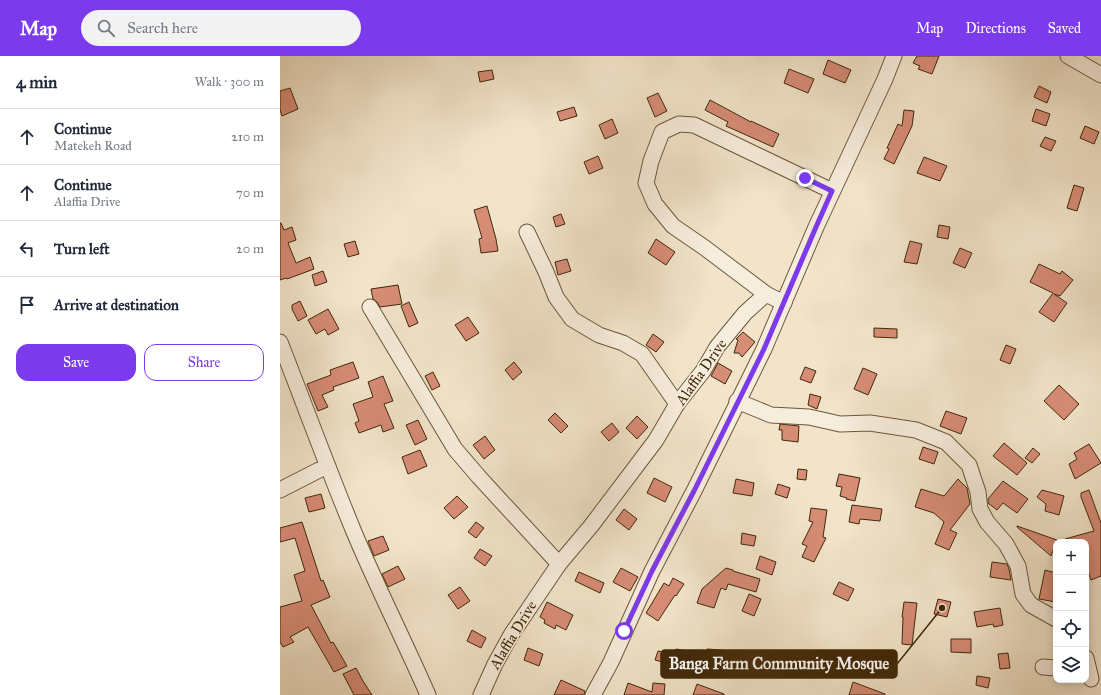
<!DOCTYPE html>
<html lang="en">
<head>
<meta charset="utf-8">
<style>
  body { margin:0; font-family:"IM FELL Great Primer",serif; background:#f2f2f3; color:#1f2937 }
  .controls { position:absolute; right:12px; bottom:12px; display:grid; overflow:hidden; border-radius:8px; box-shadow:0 2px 10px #0003 }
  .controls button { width:36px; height:36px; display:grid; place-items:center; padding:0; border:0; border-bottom:1px solid #e0e1e3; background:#fff; color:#1f2937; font:20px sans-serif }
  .stop { position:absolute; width:12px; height:12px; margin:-9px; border:3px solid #7c3aed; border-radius:50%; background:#fff }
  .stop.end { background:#7c3aed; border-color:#fff; box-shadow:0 1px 4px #0008 }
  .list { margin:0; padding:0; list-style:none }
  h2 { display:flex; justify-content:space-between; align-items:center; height:52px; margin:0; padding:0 16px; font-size:17px }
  h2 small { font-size:13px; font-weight:400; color:#747a83 }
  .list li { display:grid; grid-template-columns:26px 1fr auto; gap:12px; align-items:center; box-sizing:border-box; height:56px; padding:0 16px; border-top:1px solid #e0e1e3 }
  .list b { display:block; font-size:15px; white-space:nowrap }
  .list p { margin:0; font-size:13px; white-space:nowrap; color:#747a83 }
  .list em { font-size:13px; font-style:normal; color:#747a83 }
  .actions { display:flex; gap:8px; padding:12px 16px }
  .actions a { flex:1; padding:9px 0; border:1px solid #7c3aed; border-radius:12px; text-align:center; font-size:14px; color:#7c3aed }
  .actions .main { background:#7c3aed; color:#fff }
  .icon { flex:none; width:22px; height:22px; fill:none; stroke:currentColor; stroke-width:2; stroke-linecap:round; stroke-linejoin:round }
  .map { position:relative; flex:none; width:821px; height:639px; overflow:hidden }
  header { display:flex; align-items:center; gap:24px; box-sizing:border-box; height:56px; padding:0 20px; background:#7c3aed; color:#fff }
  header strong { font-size:19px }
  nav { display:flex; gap:22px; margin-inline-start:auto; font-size:14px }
  .search { width:280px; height:36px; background:#f2f2f3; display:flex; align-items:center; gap:10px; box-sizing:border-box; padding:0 14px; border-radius:22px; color:#747a83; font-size:15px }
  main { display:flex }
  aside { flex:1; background:#fff }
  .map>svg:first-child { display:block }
</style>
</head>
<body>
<header>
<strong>Map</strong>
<div class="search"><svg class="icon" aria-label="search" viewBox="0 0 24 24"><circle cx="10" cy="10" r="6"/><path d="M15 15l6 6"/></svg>Search here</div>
<nav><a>Map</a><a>Directions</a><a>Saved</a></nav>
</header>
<main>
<aside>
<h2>4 min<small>Walk · 300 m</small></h2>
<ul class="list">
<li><svg class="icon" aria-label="ahead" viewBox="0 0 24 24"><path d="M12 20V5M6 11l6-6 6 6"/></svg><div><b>Continue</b><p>Matekeh Road</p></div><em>210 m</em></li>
<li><svg class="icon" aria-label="ahead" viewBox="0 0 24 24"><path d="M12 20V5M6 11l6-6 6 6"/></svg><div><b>Continue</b><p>Alaffia Drive</p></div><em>70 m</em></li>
<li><svg class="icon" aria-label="left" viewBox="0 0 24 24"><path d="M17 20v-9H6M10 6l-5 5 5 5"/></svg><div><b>Turn left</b></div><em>20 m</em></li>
<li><svg class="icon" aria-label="arrive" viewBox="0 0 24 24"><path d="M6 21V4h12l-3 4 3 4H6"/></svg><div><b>Arrive at destination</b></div></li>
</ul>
<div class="actions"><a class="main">Save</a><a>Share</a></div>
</aside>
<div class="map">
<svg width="821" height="639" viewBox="0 0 821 639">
  <rect width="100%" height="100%" fill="#f2e4ca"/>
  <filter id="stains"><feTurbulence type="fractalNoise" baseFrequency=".005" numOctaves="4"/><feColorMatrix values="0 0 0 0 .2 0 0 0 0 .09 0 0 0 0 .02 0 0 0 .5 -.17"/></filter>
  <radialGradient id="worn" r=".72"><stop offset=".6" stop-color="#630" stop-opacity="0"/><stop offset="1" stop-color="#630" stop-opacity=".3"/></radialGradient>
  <g fill="#d78c76" stroke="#402807">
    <polygon points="637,0 659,0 652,18 638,13 640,10 633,7"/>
    <polygon points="548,4 571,14 565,27 543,18"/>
    <polygon points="509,13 534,23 528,37 504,27"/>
    <polygon points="212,14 214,23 200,26 198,16"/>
    <polygon points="759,30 771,36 767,47 754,41"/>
    <polygon points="10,32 18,53 2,60 0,54 0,35"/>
    <polygon points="378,37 387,55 375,61 367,42"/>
    <polygon points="430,44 471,66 471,65 499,78 493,91 446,70 448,66 425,54"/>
    <polygon points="294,51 297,60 280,65 277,56"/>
    <polygon points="756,53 770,58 766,70 752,65"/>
    <polygon points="624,54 634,55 632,70 614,108 604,103 609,93 607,92 618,68 622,70"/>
    <polygon points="332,63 338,77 325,83 319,69"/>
    <polygon points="805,70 819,76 814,88 800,82"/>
    <polygon points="765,81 776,85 771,95 760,90"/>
    <polygon points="318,100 323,112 309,118 304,106"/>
    <polygon points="644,101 667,110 660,125 637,117"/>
    <polygon points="794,129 804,132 797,155 787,152"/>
    <polygon points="207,150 216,183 218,195 201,197 199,183 202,182 194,154"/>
    <polygon points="281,158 285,168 276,171 273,161"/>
    <polygon points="0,167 1,167 4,174 12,171 16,184 8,187 16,207 30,201 34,213 7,223 6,222 0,224"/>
    <polygon points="659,169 670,171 668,183 657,181"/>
    <polygon points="376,183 395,196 386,209 368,197"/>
    <polygon points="75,185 79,198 68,201 64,188"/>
    <polygon points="630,185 642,188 637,208 624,206"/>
    <polygon points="680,192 692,197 685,212 673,207"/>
    <polygon points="287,203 291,215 278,219 275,206"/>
    <polygon points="759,208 780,218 782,215 793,224 780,240 774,238 787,247 774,266 759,256 773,237 750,226"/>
    <polygon points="43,215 47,226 35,230 32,219"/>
    <polygon points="118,229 122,248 100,251 97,246 93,243 91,233"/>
    <polygon points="20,245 27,260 18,265 12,253 12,249"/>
    <polygon points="129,246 138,267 129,271 121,250"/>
    <polygon points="48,253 59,273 48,279 45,273 36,278 28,264"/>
    <polygon points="188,261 199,277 186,285 175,269"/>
    <polygon points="594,272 617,273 617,282 594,281"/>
    <polygon points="463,276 475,286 462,301 459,297 454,297 458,284 456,283"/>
    <polygon points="373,278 384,286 376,296 366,289"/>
    <polygon points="726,289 736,293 730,308 720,304"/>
    <polygon points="73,306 79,322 53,331 54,334 42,339 48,351 38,355 27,328 51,319 50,314"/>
    <polygon points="234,306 242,316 233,324 225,314"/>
    <polygon points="438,307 452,315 445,328 431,320"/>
    <polygon points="525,311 536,315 531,327 520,323"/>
    <polygon points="583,312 597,318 588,339 574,333"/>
    <polygon points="153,316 160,330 152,334 145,320"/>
    <polygon points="103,320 113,345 104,348 114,372 103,376 101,369 79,377 75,367 79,365 73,348 93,341 88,326"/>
    <polygon points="779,329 799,348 784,364 764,345"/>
    <polygon points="530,338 541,341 537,353 528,349"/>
    <polygon points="666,355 687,362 681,378 660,370"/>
    <polygon points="275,357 288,370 281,377 268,364"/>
    <polygon points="357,360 368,371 357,383 346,372"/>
    <polygon points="138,364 147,383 135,389 126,369"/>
    <polygon points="332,367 339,376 329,385 321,376"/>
    <polygon points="500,368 519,370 518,386 502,384 502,374 499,374"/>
    <polygon points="205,380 215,394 204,403 193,389"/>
    <polygon points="724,387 747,407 737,419 713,400"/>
    <polygon points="809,388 821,407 795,423 789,408 797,403 794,397"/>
    <polygon points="643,391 658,396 654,408 639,403"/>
    <polygon points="753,392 760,398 752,407 745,402"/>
    <polygon points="140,394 147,410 128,418 122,401"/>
    <polygon points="518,413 527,414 526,424 517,423"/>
    <polygon points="559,418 580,422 575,445 566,443 567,442 560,440 562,431 556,430"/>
    <polygon points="374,422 392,431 385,446 367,437"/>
    <polygon points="456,423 474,427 472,440 453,437"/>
    <polygon points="678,423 687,432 690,448 670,474 677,477 669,494 655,488 664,466 654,457 635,451 641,433 664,440"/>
    <polygon points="723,425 748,443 737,457 723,447 717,454 708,447 708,443"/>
    <polygon points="498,428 510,432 507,442 495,438"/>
    <polygon points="762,434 784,440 779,459 765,455 766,448 757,441"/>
    <polygon points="809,434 821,467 821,520 811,524 806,510 806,486 785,486 785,483 814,475 801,441 801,437"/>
    <polygon points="41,438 45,452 29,456 25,442"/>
    <polygon points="177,440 188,451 174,463 164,452"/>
    <polygon points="572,449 602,453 600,465 580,463 579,468 569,466"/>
    <polygon points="531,452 547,454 543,481 546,482 534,506 522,501 527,490 522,488 533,466 529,465"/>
    <polygon points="344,453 357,463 349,474 336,464"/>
    <polygon points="22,466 41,525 43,524 50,541 31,549 51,587 53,586 67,610 54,616 28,571 10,581 14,586 3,591 0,586 0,551 22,545 14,519 25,515 15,482 0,486 0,472"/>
    <polygon points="196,466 204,472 196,482 188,476"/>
    <polygon points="737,470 777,484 771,500 737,471"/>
    <polygon points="462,477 476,480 474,490 461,488"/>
    <polygon points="103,480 109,494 94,500 88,485"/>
    <polygon points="200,493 212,500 205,510 194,502"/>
    <polygon points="480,500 496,506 492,519 476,513"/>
    <polygon points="712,506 727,508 729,513 731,524 710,521"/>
    <polygon points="118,510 125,523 108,531 102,518"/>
    <polygon points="341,512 358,521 350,535 333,526"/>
    <polygon points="446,512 453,514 453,515 480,523 476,536 448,528 446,534 441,532 434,552 417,547 422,533"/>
    <polygon points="765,514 776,517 776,546 759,543"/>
    <polygon points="299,516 324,527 320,537 295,525"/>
    <polygon points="393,522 404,528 396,540 395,539 378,565 366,557 384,527 389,530"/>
    <polygon points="559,526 574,533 568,545 553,538"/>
    <polygon points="180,531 190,545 178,553 168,539"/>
    <polygon points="469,538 481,543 474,560 462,555"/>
    <polygon points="658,543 671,546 667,561 654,558"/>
    <polygon points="267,546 293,559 286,574 276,569 275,573 264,567 265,564 260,561"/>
    <polygon points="624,546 637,547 632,589 622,588 623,561 622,561"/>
    <polygon points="720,552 723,569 714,571 713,568 697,571 694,556"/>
    <polygon points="192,574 206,582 201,592 187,585"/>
    <polygon points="671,583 691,583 691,597 671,596"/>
    <polygon points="248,592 263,598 259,610 244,604"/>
    <polygon points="396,593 420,597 417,608 413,607 412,609 402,607 401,611 375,604 378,595 395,598"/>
    <polygon points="427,593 442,594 441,605 426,603"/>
    <polygon points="728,597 730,612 720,613 718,598"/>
    <polygon points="76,612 83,625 92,639 74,639 63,618"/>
    <polygon points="697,620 710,622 708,632 696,629"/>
    <polygon points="281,624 305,635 304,639 274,639"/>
    <polygon points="573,626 605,638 605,639 569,639"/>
    <polygon points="348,627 372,636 373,627 385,628 384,639 344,639"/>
    <polygon points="417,628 444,638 444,639 413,639"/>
  </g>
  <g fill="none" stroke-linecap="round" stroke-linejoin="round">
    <g stroke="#6c5738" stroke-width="17">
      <g id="minor">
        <polyline points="788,0 821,19"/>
        <polyline points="247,176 266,216 276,241 292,263 319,279 343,287 362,298 397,348"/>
        <polyline points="486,238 425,192 393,170 375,148 366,127 371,105 382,76 399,68 414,69 552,135"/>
        <polyline points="90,251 175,393 199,421 279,508"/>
        <path d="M 0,286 C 25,350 48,413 74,476 C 97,531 124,584 148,639"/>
        <polyline points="457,345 491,359 529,361 560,368 590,367 636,374 666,386 689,409 698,436 700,453 707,466 726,488 738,510 743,538 751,549 776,563"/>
        <polyline points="0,434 39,414 48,411"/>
        <polyline points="806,602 811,623"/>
        <polyline points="763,611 776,612"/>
        <polyline points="201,639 215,608 231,579 279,508 311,470 376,384 397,348 423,315 437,291 465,257 486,238 504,247"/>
        <polyline points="313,639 331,606 372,515 414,435 484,293 536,171 605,23 614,0"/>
      </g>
    </g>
    <use href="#minor" stroke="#f7eddd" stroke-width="15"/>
  </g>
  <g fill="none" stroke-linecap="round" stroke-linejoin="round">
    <polyline stroke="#7c3aed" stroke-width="5" points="344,575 372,515 414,435 484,293 536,171 552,135 525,122"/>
  </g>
  <g text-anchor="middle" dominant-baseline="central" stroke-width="3.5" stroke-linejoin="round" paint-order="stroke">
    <g font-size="15" fill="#402807" stroke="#f7eddd">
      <text transform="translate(421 316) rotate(-55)">Alaffia Drive</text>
      <text transform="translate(233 579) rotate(-59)">Alaffia Drive</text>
    </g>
  </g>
  <path fill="none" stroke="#402807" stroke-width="1.5" d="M662 552L617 608"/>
  <circle fill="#402807" stroke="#f7eddd" stroke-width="1.5" cx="662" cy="552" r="4"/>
  <rect fill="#402807" stroke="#402807" stroke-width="1.5" x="381" y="594" width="236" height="28" rx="4"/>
  <g font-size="16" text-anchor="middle" font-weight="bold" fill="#fff">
    <text x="499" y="613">Banga Farm Community Mosque</text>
  </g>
  <rect width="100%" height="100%" filter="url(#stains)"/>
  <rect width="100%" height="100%" fill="url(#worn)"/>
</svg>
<div class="controls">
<button>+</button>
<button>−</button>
<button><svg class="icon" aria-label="locate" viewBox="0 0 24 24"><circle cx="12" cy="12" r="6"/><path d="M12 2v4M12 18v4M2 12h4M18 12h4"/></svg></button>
<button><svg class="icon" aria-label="layers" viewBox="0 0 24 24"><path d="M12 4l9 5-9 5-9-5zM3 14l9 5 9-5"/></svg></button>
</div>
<div class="stop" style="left:344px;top:575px"></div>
<div class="stop end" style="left:525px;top:122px"></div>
</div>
</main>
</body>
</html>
